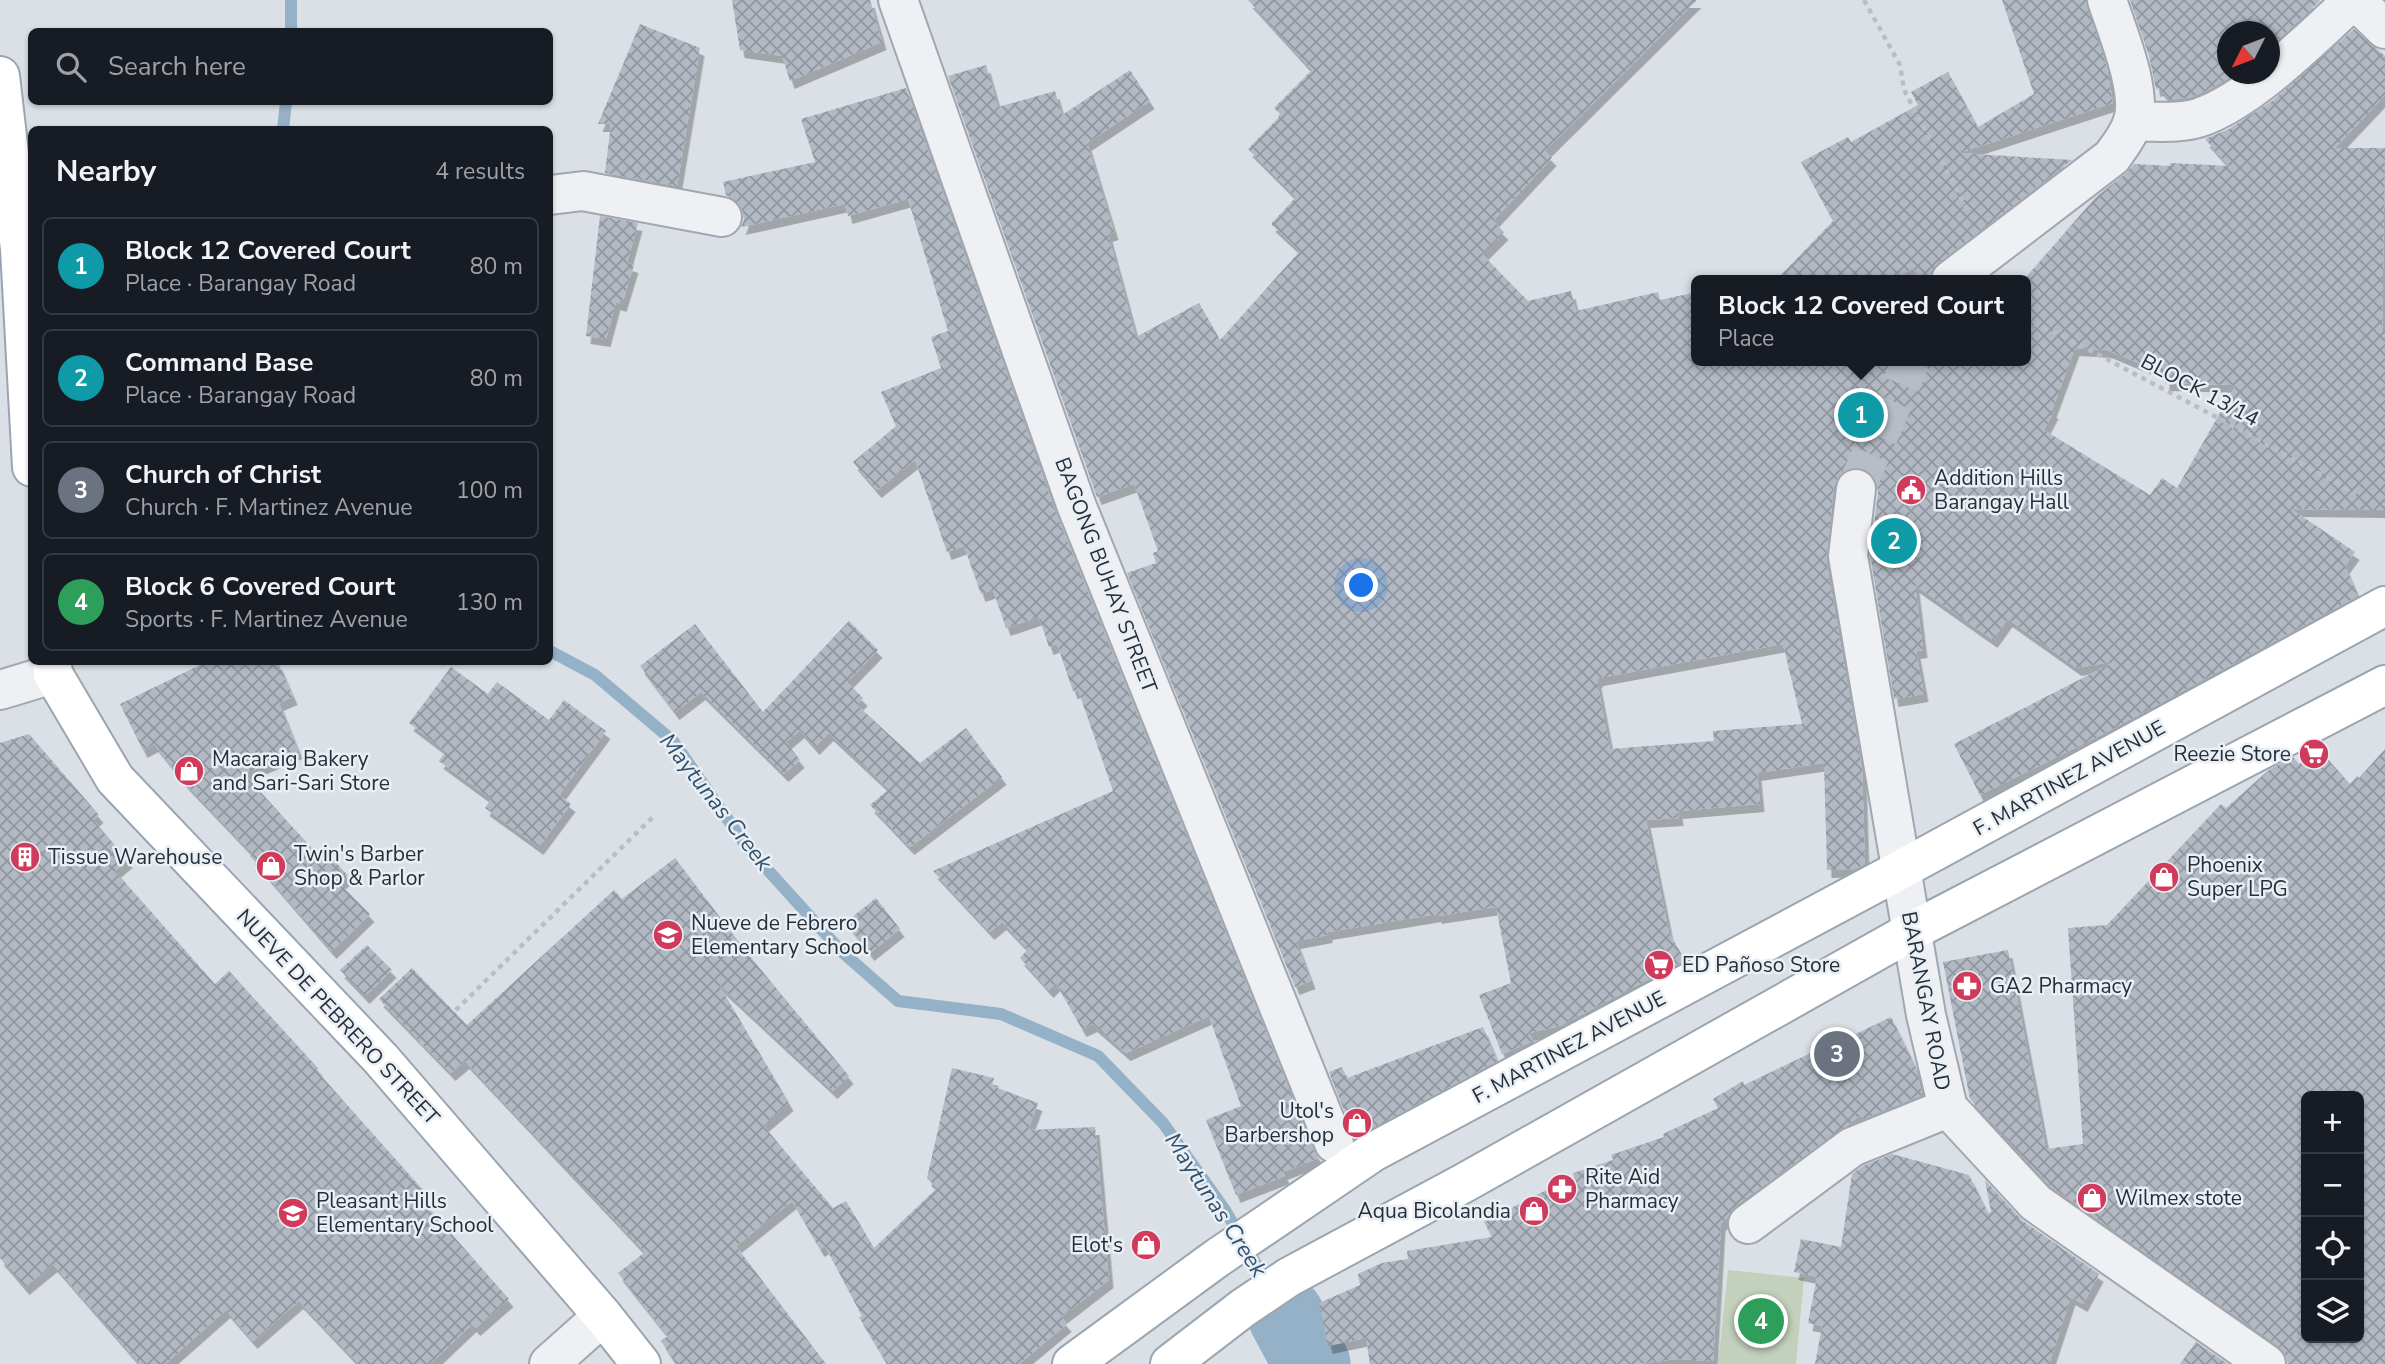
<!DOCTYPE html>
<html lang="en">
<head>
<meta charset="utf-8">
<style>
  body { margin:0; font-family:"Nunito Sans",sans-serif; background:#242831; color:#f1f3f6 }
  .controls { position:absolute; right:21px; bottom:21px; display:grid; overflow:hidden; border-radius:10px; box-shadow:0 2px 5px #0004 }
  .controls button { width:63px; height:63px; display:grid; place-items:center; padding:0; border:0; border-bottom:2px solid #363941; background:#171b24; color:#f1f3f6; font:35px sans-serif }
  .compass { position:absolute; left:2217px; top:21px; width:63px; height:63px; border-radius:50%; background:#171b24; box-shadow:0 2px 5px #0004; rotate:228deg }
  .you { position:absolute; left:1362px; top:586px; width:24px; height:24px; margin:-18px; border:5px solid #fff; border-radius:50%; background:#1a73e8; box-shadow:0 0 0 10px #1a73e833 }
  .badge { display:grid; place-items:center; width:46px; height:46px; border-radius:50%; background:#0f766e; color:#fff; font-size:23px; font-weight:700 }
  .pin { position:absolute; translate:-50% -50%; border:4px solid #fff; box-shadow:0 2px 7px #0006 }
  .popup { position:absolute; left:1691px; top:275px; width:340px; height:91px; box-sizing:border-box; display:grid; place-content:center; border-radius:10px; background:#171b24; filter:drop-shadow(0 2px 5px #0005); font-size:23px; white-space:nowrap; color:#9ea1a6 }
  .popup b { font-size:26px; color:#f1f3f6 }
  .popup::after { content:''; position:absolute; left:50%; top:100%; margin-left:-14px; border:14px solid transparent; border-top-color:#171b24 }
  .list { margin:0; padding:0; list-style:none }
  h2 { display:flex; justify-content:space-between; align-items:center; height:91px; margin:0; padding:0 28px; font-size:30px }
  h2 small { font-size:23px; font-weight:400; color:#9ea1a6 }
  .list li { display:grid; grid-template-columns:46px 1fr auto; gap:21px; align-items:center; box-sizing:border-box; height:98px; margin:0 14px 14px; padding:0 14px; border:2px solid #363941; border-radius:10px }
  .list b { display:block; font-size:26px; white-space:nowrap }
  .list p { margin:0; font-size:23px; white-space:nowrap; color:#9ea1a6 }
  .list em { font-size:23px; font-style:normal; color:#9ea1a6 }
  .icon { flex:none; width:38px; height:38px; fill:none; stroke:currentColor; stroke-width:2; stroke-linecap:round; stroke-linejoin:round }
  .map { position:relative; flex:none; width:2385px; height:1364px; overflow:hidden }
  .search { position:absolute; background:#171b24; box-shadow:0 2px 5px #0004; left:28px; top:28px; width:525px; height:77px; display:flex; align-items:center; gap:18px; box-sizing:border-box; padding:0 24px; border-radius:10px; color:#9ea1a6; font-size:26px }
  .panel { position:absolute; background:#171b24; box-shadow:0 2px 5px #0004; left:28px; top:126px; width:525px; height:539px; border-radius:10px }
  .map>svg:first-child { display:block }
</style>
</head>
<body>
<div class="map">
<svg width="2385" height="1364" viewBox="0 0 2385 1364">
  <defs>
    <pattern id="building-cross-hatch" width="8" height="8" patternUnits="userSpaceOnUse" patternTransform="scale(1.75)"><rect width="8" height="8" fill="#b2b9c3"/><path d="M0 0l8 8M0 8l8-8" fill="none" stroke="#9197a0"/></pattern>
    <filter id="shadow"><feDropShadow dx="4.5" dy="8" stdDeviation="0" flood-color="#0004"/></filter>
  </defs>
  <rect width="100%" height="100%" fill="#dbe0e6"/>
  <polygon fill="#c2d0bc" points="1728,1270 1804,1278 1796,1364 1718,1364"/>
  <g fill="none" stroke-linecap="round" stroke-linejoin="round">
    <g stroke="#94b1c7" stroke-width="12">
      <polyline points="291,0 291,32"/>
      <polyline points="283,130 286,102"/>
      <polyline points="550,651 595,675 673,741 747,847 841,951 898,1001 1001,1014 1098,1056 1163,1123 1225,1210 1286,1316"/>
    </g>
    <polyline stroke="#94b1c7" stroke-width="77" points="1286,1316 1312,1364"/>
  </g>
  <g fill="url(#building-cross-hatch)" fill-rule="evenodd" filter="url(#shadow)">
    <polygon points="732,0 870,0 882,42 790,81 782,56 740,50"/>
    <path d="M 1248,0 L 1697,0 L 1545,151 L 1552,158 L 1493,221 L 1504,232 L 1482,254 L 1528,301 L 1571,291 L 1576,311 L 1658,292 L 1660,300 L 1697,292 L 1697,361 L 2026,361 L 2026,277 L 2096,197 L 2125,174 L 2134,164 L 2170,166 L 2170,163 L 2229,166 L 2205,139 L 2229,129 L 2272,101 L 2354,29 L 2385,56 L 2385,95 L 2335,148 L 2385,148 L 2382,331 L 2385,331 L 2385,510 L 2291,509 L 2355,552 L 2345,566 L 2358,596 L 2103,734 L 1980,795 L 1954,744 L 2116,661 L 2077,668 L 2008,619 L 1993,640 L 1915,585 L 1923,650 L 1916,651 L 1924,694 L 1894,699 L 1870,555 L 1878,492 L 1876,481 L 1869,471 L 1859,467 L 1848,469 L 1839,475 L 1834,486 L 1826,559 L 1862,769 L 1865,864 L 1855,869 L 1827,870 L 1824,763 L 1757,773 L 1760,804 L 1678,811 L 1679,818 L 1646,820 L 1669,933 L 1685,960 L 1560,1026 L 1529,1033 L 1533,1041 L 1502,1054 L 1479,995 L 1511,983 L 1496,907 L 1437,916 L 1437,914 L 1328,932 L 1328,935 L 1296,941 L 1311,981 L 1295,987 L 1127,573 L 1156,563 L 1153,553 L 1158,551 L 1134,484 L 1097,497 L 948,76 L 986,65 L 998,107 L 1055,91 L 1062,115 L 1130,70 L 1150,101 L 1087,143 L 1114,232 L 1108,234 L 1136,337 L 1199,303 L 1220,340 L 1300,251 L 1271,224 L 1296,197 L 1248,149 L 1281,115 L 1274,108 L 1312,70 ZM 2075,348 L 2107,350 L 2165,374 L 2165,383 L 2236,385 L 2177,488 L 2162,478 L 2150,495 L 2044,430 L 2054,411 L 2052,410 ZM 1783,644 L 1802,724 L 1713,731 L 1714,741 L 1610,749 L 1597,681 L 1599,678 Z"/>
    <polygon points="2002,0 2086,0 2107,68 2113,103 1959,153 2072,160 1938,263 1930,276 1923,280 1921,280 1913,268 1892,280 1776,280 1833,221 1801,162 1848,137 1851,142 1918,105 1911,92 1948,72 1978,127 2034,94"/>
    <polygon points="2130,0 2319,0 2320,1 2270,47 2270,32 2228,32 2228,74 2235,74 2208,90 2191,97 2170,100 2159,88 2156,89 2149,56"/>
    <polygon points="640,24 700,48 677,186 605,173 611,124 598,124"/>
    <polygon points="906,88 1056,514 1314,1151 1319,1158 1283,1172 1285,1176 1236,1195 1206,1120 1241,1106 1209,1016 1126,1053 1093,1024 1082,1029 1056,983 1049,990 1020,958 1028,949 1002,922 990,932 933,871 1113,791 1078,690 1073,691 1057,644 1049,647 1039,617 1006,628 993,590 981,594 964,546 947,552 915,460 877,490 853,462 896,426 881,392 941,368 931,337 948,331 908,199 848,216 845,204 741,227 744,220 742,209 736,200 726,195 723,182 815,162 801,119"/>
    <polygon points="600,216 638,223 627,263 634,265 622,304 616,302 606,339 586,336"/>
    <polygon points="849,621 878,650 847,682 863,698 857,705 920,763 966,728 1002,777 910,847 870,805 889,789 829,733 815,747 800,730 786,742 800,760 784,774 701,692 675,712 640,666 695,624 763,712"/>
    <polygon points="206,662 278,662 293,697 279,703 298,751 244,774 320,857 326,851 348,876 339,883 370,914 332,951 250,856 253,854 187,785 154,744 143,750 120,704"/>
    <polygon points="451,667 488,694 497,682 549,720 564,700 606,731 559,795 571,804 539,847 485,808 491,799 439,761 446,751 409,723"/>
    <polygon points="29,734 99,815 93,820 128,860 115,871 215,984 229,971 318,1068 316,1070 424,1191 418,1196 509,1299 476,1328 472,1324 430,1364 359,1364 299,1301 253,1341 226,1310 165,1364 140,1364 53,1264 25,1287 0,1258 0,743"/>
    <path d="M 2317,747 L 2350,784 L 2357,776 L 2359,778 L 2385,749 L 2385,1364 L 2288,1364 L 2285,1354 L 2279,1346 L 2050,1186 L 1970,1099 L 1943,962 L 2008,950 L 2046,1149 L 2083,1144 L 2068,928 L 2107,925 L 2221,804 L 2226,808 L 2270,769 L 2293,757 L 2299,764 ZM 2306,1096 L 2359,1096 L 2359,1338 L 2306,1338 Z"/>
    <polygon points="675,858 748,954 849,1076 833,1091 719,985 789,1103 763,1125 833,1208 846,1201 874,1248 937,1188 927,1178 952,1068 994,1078 992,1086 1038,1103 1028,1130 1095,1127 1109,1280 1061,1317 1067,1324 1019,1364 887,1364 859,1317 862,1316 825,1246 820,1249 792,1201 736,1246 826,1364 676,1364 661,1341 668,1336 618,1273 645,1252 465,1061 451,1073 379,999 412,968 467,1025 614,890 622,899"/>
    <polygon points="876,898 900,929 870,953 846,922"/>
    <polygon points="367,945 392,970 365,996 340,970"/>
    <polygon points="1891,1017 1916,1068 1922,1095 1860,1120 1860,1116 1735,1206 1727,1218 1721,1223 1713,1361 1676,1359 1636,1364 1370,1364 1366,1338 1328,1346 1319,1303 1360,1285 1358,1274 1382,1263 1408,1259 1407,1251 1492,1237 1484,1222 1560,1183 1574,1178 1573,1173 1613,1160 1611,1155 1664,1137 1663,1134 1718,1108 1713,1099 1743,1081 1744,1085 1817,1050 1833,1048 1833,1045"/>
    <polygon points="1483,1027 1497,1061 1355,1138 1329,1072 1342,1067 1347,1078"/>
    <polygon points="1892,1154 1969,1175 1988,1213 1991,1212 1985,1180 2023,1221 2099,1274 2083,1304 2071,1297 2049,1364 1815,1364 1822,1326 1808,1323 1817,1277 1794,1272 1801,1239 1841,1247 1852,1174 1863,1166"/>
    <polygon points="2196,1342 2228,1364 2180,1364"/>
  </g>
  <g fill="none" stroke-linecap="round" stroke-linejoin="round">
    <polyline stroke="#b7bdc4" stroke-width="38" stroke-dasharray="38 19" stroke-linecap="butt" points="1856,489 1911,361"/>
    <g stroke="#a1a7b0" stroke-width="42">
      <g id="minor">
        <polyline points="898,0 1077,507 1334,1143"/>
        <polyline points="2355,0 2385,29"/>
        <path d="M 2133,122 C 2153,121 2179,124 2198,118 C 2250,101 2313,37 2353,0"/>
        <polyline points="550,195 583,191 722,217"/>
        <path d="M 1951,280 L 2112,157 C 2119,147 2128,136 2132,124 C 2144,94 2117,31 2107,0"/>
        <polyline points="1856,489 1848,556 1926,1015 1948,1108 2036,1203 2266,1364"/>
        <polyline points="0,690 53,674"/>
        <polyline points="1748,1224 1852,1147 1948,1108"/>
        <polyline points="549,1364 603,1316"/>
      </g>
    </g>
    <g stroke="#9aa5b2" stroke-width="42">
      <g id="major">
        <polyline points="0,76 20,249 32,467"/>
        <polyline points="52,662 53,674 115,779 381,1059 603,1316 641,1364"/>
        <polyline points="1072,1364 1217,1258 1373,1152 1900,870 2385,606"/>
        <polyline points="1170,1364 1243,1308 1289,1277 1464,1183 1912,931 2385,685"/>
      </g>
    </g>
    <g stroke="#babec4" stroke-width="4.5" stroke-dasharray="5 5" stroke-linecap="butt">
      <polyline points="1864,0 1900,65 1904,90 1969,213"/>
      <polyline points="2025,320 2061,335 2222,420 2356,494"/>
      <polyline points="420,1045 656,814"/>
    </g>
    <use href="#minor" stroke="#eef0f4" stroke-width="38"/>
    <use href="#major" stroke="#fff" stroke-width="38"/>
  </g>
  <defs>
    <g id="civic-disc" transform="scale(1.575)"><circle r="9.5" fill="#d03b5b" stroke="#eaeff4"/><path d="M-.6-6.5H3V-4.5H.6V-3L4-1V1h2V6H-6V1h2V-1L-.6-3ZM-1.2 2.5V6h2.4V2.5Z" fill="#fff"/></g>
    <g id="supermarket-disc" transform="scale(1.575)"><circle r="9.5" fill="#d03b5b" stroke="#eaeff4"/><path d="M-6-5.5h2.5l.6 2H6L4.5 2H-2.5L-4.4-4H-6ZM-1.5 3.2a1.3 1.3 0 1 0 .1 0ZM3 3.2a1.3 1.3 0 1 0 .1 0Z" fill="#fff"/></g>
    <g id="shop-disc" transform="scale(1.575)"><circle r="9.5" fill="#d03b5b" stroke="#eaeff4"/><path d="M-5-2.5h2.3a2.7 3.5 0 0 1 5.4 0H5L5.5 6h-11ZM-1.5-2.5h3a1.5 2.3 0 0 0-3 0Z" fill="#fff"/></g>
    <g id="building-disc" transform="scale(1.575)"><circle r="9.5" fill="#d03b5b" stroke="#eaeff4"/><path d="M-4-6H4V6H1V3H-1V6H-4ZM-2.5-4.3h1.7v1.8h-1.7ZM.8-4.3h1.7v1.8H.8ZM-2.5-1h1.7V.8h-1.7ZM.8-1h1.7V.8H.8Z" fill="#fff"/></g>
    <g id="school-disc" transform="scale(1.575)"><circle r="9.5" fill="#d03b5b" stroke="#eaeff4"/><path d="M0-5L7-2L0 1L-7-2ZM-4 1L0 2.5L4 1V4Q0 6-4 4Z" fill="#fff"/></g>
    <g id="pharmacy-disc" transform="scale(1.575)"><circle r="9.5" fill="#d03b5b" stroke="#eaeff4"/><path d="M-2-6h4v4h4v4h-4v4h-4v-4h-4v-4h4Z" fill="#fff"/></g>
  </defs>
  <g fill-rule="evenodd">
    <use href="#civic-disc" x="1911" y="490"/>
    <use href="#supermarket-disc" x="2314" y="754"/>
    <use href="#shop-disc" x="189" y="771"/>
    <use href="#building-disc" x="25" y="857"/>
    <use href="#shop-disc" x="271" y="866"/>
    <use href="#shop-disc" x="2164" y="877"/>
    <use href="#school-disc" x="668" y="935"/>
    <use href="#supermarket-disc" x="1659" y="965"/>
    <use href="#pharmacy-disc" x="1967" y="986"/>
    <use href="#shop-disc" x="1357" y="1123"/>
    <use href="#pharmacy-disc" x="1562" y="1189"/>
    <use href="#shop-disc" x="2092" y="1198"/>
    <use href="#shop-disc" x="1534" y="1211"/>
    <use href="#school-disc" x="293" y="1213"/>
    <use href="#shop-disc" x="1146" y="1245"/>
  </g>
  <g text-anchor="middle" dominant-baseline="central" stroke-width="5" stroke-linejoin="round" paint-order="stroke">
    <g font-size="21" fill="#252f3c" stroke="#eaeff4">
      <text transform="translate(2200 390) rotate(28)">BLOCK 13/14</text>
      <text transform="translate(1106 575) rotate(69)">BAGONG BUHAY STREET</text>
      <text transform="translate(2069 778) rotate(-29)">F. MARTINEZ AVENUE</text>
      <text transform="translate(1926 1001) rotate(79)">BARANGAY ROAD</text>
      <text transform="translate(338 1017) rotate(47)">NUEVE DE PEBRERO STREET</text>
      <text transform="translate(1569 1047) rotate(-28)">F. MARTINEZ AVENUE</text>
    </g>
    <g font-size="21" fill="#252f3c" stroke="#eaeff4" text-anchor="start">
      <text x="1934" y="478">Addition Hills<tspan x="1934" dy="24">Barangay Hall</tspan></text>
      <text x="2291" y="754" text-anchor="end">Reezie Store</text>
      <text x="212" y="759">Macaraig Bakery<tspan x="212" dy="24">and Sari-Sari Store</tspan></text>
      <text x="294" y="854">Twin's Barber<tspan x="294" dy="24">Shop &amp; Parlor</tspan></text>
      <text x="48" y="857">Tissue Warehouse</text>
      <text x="2187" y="865">Phoenix<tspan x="2187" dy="24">Super LPG</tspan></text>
      <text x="691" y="923">Nueve de Febrero<tspan x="691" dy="24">Elementary School</tspan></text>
      <text x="1682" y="965">ED Pañoso Store</text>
      <text x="1990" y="986">GA2 Pharmacy</text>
      <text x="1334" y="1111" text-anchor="end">Utol's<tspan x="1334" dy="24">Barbershop</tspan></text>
      <text x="1585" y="1177">Rite Aid<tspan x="1585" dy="24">Pharmacy</tspan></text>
      <text x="2115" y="1198">Wilmex stote</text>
      <text x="316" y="1201">Pleasant Hills<tspan x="316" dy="24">Elementary School</tspan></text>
      <text x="1511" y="1211" text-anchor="end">Aqua Bicolandia</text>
      <text x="1123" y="1245" text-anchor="end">Elot's</text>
    </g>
    <g font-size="23" font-style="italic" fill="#2f5070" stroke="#eaeff4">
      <text transform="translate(716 802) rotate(52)">Maytunas Creek</text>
      <text transform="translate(1216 1205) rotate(57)">Maytunas Creek</text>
    </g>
  </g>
</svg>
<div class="controls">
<button>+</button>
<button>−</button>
<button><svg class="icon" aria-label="locate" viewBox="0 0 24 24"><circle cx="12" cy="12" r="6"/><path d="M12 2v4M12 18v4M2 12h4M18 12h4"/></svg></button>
<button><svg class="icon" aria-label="layers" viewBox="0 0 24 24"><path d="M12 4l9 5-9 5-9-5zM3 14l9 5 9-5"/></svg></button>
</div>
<svg class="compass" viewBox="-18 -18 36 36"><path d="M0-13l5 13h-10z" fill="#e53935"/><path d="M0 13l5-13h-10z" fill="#9ea1a6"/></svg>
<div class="you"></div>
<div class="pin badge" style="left:1861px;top:415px;background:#0f9aa8">1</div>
<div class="popup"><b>Block 12 Covered Court</b>Place</div>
<div class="pin badge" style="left:1894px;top:541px;background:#0f9aa8">2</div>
<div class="pin badge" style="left:1837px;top:1054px;background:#6b7280">3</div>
<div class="pin badge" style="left:1761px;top:1321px;background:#2e9e5b">4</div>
<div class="search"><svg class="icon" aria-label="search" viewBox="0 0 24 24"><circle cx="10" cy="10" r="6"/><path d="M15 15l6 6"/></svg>Search here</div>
<section class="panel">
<h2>Nearby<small>4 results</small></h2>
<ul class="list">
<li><span class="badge" style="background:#0f9aa8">1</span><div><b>Block 12 Covered Court</b><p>Place · Barangay Road</p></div><em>80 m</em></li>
<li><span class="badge" style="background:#0f9aa8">2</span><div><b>Command Base</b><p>Place · Barangay Road</p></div><em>80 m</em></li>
<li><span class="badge" style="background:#6b7280">3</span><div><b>Church of Christ</b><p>Church · F. Martinez Avenue</p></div><em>100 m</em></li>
<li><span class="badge" style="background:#2e9e5b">4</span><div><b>Block 6 Covered Court</b><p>Sports · F. Martinez Avenue</p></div><em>130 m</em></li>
</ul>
</section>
</div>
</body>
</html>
